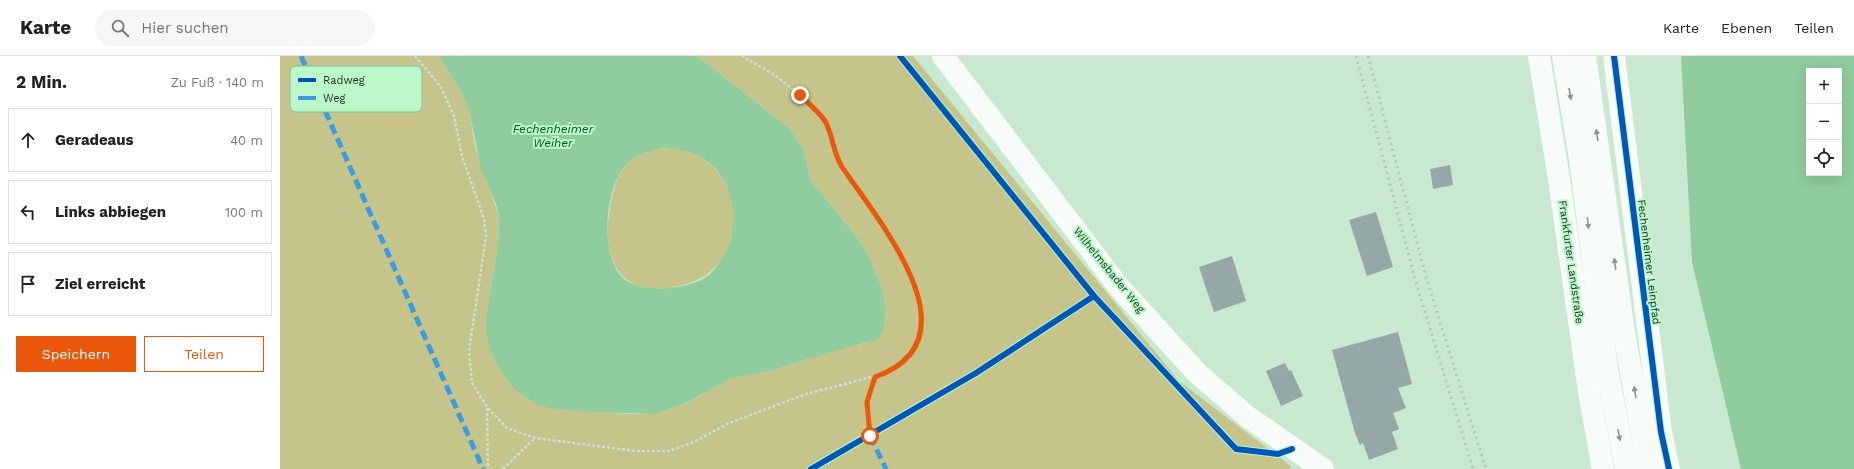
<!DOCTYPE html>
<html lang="de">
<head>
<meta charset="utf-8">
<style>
  body { margin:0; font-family:"Work Sans",sans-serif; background:#f6f6f6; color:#222 }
  .controls { position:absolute; right:12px; top:12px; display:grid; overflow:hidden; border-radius:0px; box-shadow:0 4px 16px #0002 }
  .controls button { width:36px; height:36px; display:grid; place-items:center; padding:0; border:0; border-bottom:1px solid #e0e0e0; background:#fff; color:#222; font:20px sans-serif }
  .stop { position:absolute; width:12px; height:12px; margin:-9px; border:3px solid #ea580c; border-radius:50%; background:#fff }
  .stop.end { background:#ea580c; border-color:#fff; box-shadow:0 1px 4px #0008 }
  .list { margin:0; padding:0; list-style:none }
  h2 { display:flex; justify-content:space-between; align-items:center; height:52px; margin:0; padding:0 16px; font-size:17px }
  h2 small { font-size:13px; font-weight:400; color:#767676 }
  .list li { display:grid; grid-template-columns:26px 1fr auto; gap:12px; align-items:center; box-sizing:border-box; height:64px; margin:0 8px 8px; padding:0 8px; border:1px solid #e0e0e0; border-radius:0px }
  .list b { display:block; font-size:15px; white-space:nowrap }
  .list em { font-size:13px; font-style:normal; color:#767676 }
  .actions { display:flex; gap:8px; padding:12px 16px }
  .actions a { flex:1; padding:9px 0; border:1px solid #ea580c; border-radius:0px; text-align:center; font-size:14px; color:#ea580c }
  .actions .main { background:#ea580c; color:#fff }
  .icon { flex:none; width:22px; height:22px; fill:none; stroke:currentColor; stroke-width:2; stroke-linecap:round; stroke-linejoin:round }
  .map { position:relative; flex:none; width:1574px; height:413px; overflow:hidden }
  header { display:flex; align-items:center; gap:24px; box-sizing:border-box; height:56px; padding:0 20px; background:#fff; border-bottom:1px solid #e0e0e0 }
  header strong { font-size:19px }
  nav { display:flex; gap:22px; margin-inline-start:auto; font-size:14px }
  .search { width:280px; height:36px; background:#f6f6f6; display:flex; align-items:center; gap:10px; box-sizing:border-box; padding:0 14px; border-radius:22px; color:#767676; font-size:15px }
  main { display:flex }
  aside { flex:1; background:#fff }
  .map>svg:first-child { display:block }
</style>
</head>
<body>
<header>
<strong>Karte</strong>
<div class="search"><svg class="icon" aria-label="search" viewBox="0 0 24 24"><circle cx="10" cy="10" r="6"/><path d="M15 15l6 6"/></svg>Hier suchen</div>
<nav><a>Karte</a><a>Ebenen</a><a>Teilen</a></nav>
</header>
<main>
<aside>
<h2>2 Min.<small>Zu Fuß · 140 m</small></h2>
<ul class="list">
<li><svg class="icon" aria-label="ahead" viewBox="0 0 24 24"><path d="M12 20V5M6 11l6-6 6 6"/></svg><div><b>Geradeaus</b></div><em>40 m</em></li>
<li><svg class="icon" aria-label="left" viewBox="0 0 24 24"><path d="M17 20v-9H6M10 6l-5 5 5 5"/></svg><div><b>Links abbiegen</b></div><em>100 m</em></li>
<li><svg class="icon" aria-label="arrive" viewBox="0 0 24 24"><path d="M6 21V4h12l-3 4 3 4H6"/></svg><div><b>Ziel erreicht</b></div></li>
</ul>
<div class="actions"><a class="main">Speichern</a><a>Teilen</a></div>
</aside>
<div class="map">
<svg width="1574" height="413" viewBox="0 0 1574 413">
  <rect width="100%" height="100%" fill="#c8e9d0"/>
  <g fill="#c4c48b">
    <polygon points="0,0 159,0 183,39 190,59 195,90 219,160 218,190 206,260 206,279 212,299 275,353 350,358 376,358 407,347 450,323 494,314 551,295 587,287 604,274 606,254 602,233 592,207 580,185 531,125 523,95 510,73 417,0 633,0 899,325 1012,411 1008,413 0,413"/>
    <path d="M 384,91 C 394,93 405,94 414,98 C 449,113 465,159 448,193 C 437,214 422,225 399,230 C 339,243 321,204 330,151 C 333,136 337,118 348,107 C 357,98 372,95 384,91 Z"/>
  </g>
  <g fill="#8fcc9e" fill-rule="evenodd">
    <path d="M 159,0 L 417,0 L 510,73 L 523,94 L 531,125 L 580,185 L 592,207 L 602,233 L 606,254 L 604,274 L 599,283 L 527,303 L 494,314 L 450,323 L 406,347 L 376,358 L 309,356 L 275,353 L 256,348 L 235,333 L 224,320 L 212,299 L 206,279 L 206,260 L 218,190 L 219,160 L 216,148 L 201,112 L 190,59 L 183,39 ZM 384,91 C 393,93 405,94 414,98 C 445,111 458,144 452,176 C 452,180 451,186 449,190 C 444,200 438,210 430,218 C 412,234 359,239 342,221 C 319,197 325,129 348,107 C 357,98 372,95 384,91 Z"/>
    <path d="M 1401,0 L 1574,0 L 1574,413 L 1461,413 L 1412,206 ZM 1529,15 L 1559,15 L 1559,117 L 1529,117 Z"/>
  </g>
  <g fill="#95a8a7">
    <polygon points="1170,109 1173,129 1153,133 1150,113"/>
    <polygon points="1096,156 1113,211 1087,220 1069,164"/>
    <polygon points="952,200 966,245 934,256 919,211"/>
    <polygon points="1118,276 1132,328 1118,332 1126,352 1113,357 1119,373 1112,376 1118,393 1089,404 1083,387 1080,389 1075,377 1052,294"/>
    <polygon points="1005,307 1009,315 1011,314 1023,340 1001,350 986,315"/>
  </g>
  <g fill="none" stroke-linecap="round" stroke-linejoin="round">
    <g stroke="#d3ded6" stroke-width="2.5" stroke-dasharray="3 2" stroke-linecap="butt">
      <polyline points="135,0 161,31 174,60 182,100 204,163 206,180 189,295 192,327 207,351 227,372 255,382 356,395 389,395 414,386 447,368 526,338 611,316 630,301 639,284 641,266 634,226 618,192 560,108 545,65 520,39 495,19 462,0"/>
      <polyline points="207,352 208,413"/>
      <polyline points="590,380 587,346 595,322"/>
      <polyline points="223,413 255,382"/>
    </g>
    <g stroke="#f7fcf8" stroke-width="22">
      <polyline points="663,0 839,231 917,317 968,361 1043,413"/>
      <polyline points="1259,0 1279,123 1309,336 1323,413"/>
      <polyline points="1334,0 1381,376 1389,413"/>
    </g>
    <g stroke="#f7fcf8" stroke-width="22">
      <polyline points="1283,0 1300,103 1327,313 1346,413"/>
      <polyline points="1305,0 1344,276 1368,413"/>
    </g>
    <g stroke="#bac3bc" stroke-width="3" stroke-dasharray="2 4" stroke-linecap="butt">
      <polyline points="1076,0 1135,223 1193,413"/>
      <polyline points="1088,0 1146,221 1206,413"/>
    </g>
    <g stroke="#3b9de0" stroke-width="5" stroke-dasharray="10 5" stroke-linecap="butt">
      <polyline points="21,0 203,413"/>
      <polyline points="590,380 606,413"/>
    </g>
    <g stroke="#bbf7c9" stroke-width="8">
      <g id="cycleway">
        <polyline points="620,0 814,240 956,393 998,398 1012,393"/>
        <polyline points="1334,0 1381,376 1389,413"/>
        <polyline points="531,413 696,317 814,240"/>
      </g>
    </g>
    <use href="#cycleway" stroke="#0057b8" stroke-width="6"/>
  </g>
  <defs><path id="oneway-solid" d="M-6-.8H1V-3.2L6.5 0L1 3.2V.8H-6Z"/></defs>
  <g fill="#88968c">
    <use href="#oneway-solid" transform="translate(1290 38) rotate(80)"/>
    <use href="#oneway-solid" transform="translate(1317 79) rotate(-99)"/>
    <use href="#oneway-solid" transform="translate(1308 167) rotate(83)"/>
    <use href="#oneway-solid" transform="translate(1335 208) rotate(-98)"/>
    <use href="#oneway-solid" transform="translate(1355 336) rotate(-100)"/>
    <use href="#oneway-solid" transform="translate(1339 379) rotate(79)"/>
  </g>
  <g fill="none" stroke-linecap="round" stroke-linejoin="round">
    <path stroke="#ea580c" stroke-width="5" d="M 520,39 C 528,47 539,56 545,65 C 553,79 553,97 562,111 C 597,163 701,284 595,321 L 587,346 L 590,380"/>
  </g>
  <g text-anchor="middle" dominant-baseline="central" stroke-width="4" stroke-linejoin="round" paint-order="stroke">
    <g font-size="11" fill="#193120" stroke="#bbf7c9">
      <text transform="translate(1291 206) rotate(82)">Frankfurter Landstraße</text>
      <text transform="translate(1369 206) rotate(83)">Fechenheimer Leinpfad</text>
      <text transform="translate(829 214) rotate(51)">Wilhelmsbader Weg</text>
    </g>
    <g font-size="12" font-style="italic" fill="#005a28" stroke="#bbf7c9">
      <text x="273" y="73">Fechenheimer<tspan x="273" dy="14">Weiher</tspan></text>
    </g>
  </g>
  <rect x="10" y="10" width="132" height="46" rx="6" fill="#bbf7c9" stroke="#8abc96" stroke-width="1"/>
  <rect x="18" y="22" width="18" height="4" fill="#0057b8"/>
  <rect x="18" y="40" width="18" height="4" fill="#3b9de0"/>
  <g font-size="11" fill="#193120">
    <text x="43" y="28">Radweg</text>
    <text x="43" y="46">Weg</text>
  </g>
</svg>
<div class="controls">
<button>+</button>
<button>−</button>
<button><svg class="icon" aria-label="locate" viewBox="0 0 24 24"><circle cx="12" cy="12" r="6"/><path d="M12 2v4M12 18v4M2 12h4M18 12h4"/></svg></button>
</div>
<div class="stop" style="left:590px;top:380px"></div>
<div class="stop end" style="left:520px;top:39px"></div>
</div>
</main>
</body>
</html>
